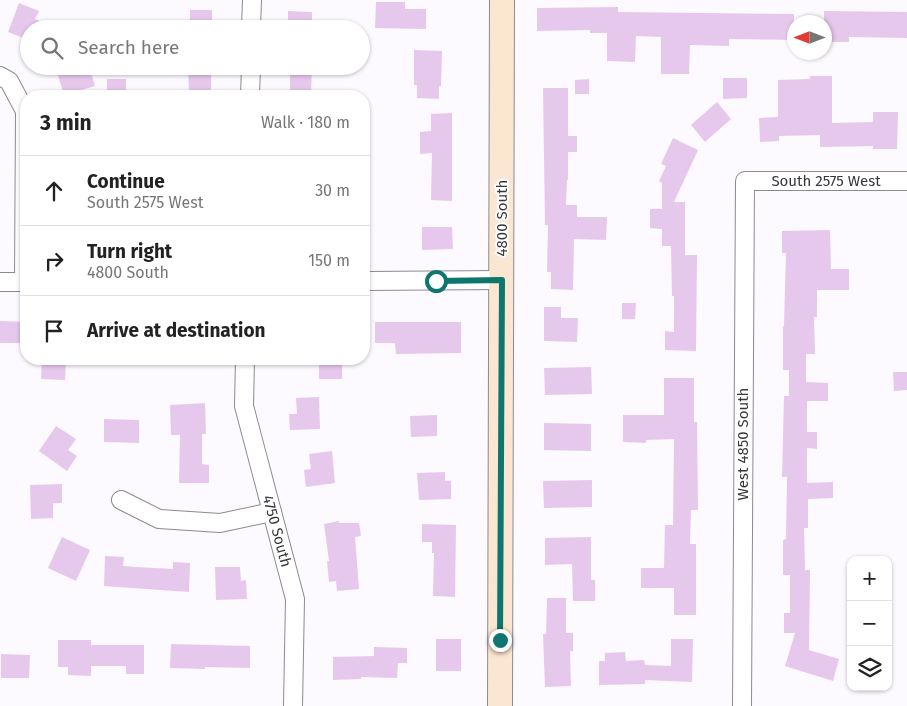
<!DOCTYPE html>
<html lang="en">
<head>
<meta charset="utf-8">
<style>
  body { margin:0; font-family:"Fira Sans",sans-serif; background:#f6f6f6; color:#222 }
  .controls { position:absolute; right:15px; bottom:15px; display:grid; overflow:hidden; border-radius:10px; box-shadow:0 1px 4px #0004 }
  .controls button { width:45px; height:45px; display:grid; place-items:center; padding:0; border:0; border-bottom:1px solid #e0e0e0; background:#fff; color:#222; font:25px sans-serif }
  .compass { position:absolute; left:787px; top:15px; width:45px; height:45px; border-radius:50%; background:#fff; box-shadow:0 1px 4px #0004; rotate:270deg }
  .stop { position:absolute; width:15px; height:15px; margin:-11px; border:4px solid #0f766e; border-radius:50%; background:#fff }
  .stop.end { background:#0f766e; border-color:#fff; box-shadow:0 1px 5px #0008 }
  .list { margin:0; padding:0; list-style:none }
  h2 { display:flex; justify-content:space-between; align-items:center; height:65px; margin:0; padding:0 20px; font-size:21px }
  h2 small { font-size:16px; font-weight:400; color:#767676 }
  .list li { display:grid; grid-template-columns:32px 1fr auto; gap:15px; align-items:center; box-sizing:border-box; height:70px; padding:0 20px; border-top:1px solid #e0e0e0 }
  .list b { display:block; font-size:19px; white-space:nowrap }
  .list p { margin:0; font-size:16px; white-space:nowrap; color:#767676 }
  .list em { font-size:16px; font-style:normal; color:#767676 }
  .icon { flex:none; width:28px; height:28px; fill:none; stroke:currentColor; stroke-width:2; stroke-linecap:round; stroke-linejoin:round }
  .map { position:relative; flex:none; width:907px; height:706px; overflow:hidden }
  .search { position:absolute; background:#fff; box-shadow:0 1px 4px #0004; left:20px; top:20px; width:350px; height:55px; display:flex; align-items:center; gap:12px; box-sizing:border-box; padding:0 18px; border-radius:28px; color:#767676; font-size:19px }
  .panel { position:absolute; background:#fff; box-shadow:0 1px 4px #0004; left:20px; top:90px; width:350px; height:275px; border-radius:20px }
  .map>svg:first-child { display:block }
</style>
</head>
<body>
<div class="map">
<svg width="907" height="706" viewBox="0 0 907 706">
  <rect width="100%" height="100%" fill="#fcf9ff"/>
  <g fill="#e7c8ed">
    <polygon points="376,2 405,2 405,9 426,9 426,29 375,28"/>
    <polygon points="19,3 39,11 35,19 58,29 29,29 29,40 8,32"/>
    <polygon points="618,7 618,12 794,14 794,40 729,39 729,46 690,45 689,74 661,74 661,37 636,36 635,62 607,61 607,33 590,33 590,30 537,31 537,8"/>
    <rect x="190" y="10" width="22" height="19"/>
    <polygon points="288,11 312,12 312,29 288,29"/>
    <polygon points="824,11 907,12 907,38 849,37 849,42 831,42 831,33 824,33"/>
    <polygon points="414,50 442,51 441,86 439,86 439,99 417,98 417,85 414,85"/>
    <polygon points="55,66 78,66 80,73 90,70 95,86 64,95"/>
    <polygon points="188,66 211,66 211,94 189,94"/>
    <polygon points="290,66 312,66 311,92 290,91"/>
    <polygon points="810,76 832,76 832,123 873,122 873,112 898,112 897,149 873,149 873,146 820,147 820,135 779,136 779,141 760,142 759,118 778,117 778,80 810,79"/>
    <polygon points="723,78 747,78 747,98 723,99"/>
    <rect x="107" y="79" width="19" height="17"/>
    <polygon points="589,79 589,94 575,94 575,80"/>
    <polygon points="543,88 568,88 568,136 577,136 577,152 568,152 568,180 567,180 566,205 577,205 577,217 607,217 606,240 574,239 573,290 551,289 551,272 547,272 548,225 545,225"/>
    <polygon points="717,102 731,119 705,142 691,125"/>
    <polygon points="452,113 452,201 431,200 432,153 420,154 420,132 431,131 431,114"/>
    <polygon points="673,138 698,150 674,202 685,202 685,255 697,255 696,351 665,350 665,331 674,332 674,296 672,296 671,246 662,246 662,229 650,228 650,209 662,209 662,183 659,181 666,166 661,164"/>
    <polygon points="422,227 452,227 453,249 422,250"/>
    <polygon points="830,230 831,269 849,269 849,290 817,290 817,317 814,317 815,354 806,354 806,382 828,383 828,401 807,401 807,432 817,432 817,449 807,448 807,483 833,482 833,498 808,499 808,528 804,528 805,570 810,570 809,650 839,659 833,681 785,666 795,633 784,633 784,613 790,613 790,575 783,575 783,540 786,539 787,477 782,477 784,396 789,396 789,370 783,370 783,326 784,326 786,253 782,253 782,231"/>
    <polygon points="622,303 636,303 635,319 622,319"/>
    <polygon points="544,307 561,307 561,318 578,318 577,342 544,341"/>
    <polygon points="0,321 26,322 26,343 0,343"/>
    <polygon points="375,322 461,322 461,353 396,354 395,343 375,343"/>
    <polygon points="42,359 66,360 65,380 41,379"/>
    <polygon points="319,361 342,362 342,379 319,379"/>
    <polygon points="591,367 592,394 545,395 544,368"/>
    <polygon points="893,372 907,372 907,390 894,391"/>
    <polygon points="664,378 694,378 694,422 697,422 698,510 691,510 690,544 696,544 696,615 674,615 674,588 641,588 641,568 664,568 665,525 673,525 674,439 646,440 646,443 623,442 623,415 664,415"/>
    <polygon points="319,397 320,429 290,430 289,414 297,414 296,398"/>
    <polygon points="205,403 206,434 202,434 202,464 209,465 209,483 179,483 180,435 171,435 170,405"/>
    <polygon points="437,415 437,436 411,437 410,416"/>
    <polygon points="104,419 139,420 139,443 104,442"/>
    <polygon points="544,423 591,424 591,451 544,450"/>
    <polygon points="56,426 76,439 68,450 77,456 67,471 39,451"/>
    <polygon points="332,451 335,483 306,487 304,470 311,469 309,454"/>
    <polygon points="445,472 445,481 451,481 451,499 419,500 417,473"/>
    <polygon points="592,480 592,507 544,508 543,481"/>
    <polygon points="62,484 62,503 53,503 53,518 31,519 30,485"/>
    <polygon points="339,521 339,523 359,523 361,536 355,537 359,589 337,591 336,581 329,582 327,561 329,561 324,524"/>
    <polygon points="422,524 456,525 455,597 433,596 434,553 432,553 432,542 422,542"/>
    <polygon points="62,537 90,550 76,581 48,568"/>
    <polygon points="591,537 591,580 595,580 595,601 573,601 572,564 545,565 545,538"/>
    <polygon points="105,556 124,557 123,566 136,567 173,569 173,562 190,563 189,592 104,586"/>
    <polygon points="215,567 240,567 241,581 246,580 247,599 216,600"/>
    <polygon points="547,598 566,598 566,633 573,633 573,651 570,651 571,686 545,687 543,634 546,634"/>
    <rect x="436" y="639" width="25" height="32"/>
    <polygon points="671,639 693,639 692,682 645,680 645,684 599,685 599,661 605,661 605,653 625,652 626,661 644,660 645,665 671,666"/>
    <polygon points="58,640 91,640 91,645 144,645 144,674 126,674 126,666 91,666 91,676 68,675 68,667 58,667"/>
    <polygon points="171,644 250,646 250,668 205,667 205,669 170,668"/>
    <polygon points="374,647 407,648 407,663 398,663 397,678 361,677 361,679 333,680 333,657 374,656"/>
    <polygon points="1,654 30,655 29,678 1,678"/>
  </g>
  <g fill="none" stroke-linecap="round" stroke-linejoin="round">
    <g stroke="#8c8a90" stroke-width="20">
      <g id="minor">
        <polyline points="251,29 252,0"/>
        <polyline points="0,76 9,81 25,111 24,282"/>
        <polyline points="250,96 251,66"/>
        <polyline points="364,281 501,280"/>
        <polyline points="0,282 26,282"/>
        <polyline points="245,359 244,406 295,599 293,706"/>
        <polyline points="121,500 159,519 220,523 272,512"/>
        <polyline points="742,706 745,181 907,181"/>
      </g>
    </g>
    <g stroke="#8c8a90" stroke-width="26">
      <polyline id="secondary" points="500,706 502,0"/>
    </g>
    <use href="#minor" stroke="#fff" stroke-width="18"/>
    <use href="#secondary" stroke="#fbe7d1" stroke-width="24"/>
  </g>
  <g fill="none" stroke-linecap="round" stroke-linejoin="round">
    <polyline stroke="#0f766e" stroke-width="6" points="436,281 502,280 500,640"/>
  </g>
  <g text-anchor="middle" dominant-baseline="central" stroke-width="4" stroke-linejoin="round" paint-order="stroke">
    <g font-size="15" fill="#373639" stroke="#fff">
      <text x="826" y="181">South 2575 West</text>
      <text transform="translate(502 218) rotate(-90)">4800 South</text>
      <text transform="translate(743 444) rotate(-90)">West 4850 South</text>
      <text transform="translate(277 531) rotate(75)">4750 South</text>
    </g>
  </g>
</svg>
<div class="controls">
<button>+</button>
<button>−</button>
<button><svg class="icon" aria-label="layers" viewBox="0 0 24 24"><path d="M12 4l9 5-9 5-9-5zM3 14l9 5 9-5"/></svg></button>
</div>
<svg class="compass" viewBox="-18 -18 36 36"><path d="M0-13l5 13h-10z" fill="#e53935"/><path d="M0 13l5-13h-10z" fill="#767676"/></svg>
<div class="stop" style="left:436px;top:281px"></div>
<div class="stop end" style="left:500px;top:640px"></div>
<div class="search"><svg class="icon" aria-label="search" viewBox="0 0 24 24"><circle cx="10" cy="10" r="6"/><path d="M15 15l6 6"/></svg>Search here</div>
<section class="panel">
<h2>3 min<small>Walk · 180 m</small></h2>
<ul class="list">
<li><svg class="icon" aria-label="ahead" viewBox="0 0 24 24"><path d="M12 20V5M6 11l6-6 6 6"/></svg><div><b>Continue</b><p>South 2575 West</p></div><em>30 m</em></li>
<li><svg class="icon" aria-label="right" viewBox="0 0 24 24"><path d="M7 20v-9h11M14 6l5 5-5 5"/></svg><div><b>Turn right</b><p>4800 South</p></div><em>150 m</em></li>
<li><svg class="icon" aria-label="arrive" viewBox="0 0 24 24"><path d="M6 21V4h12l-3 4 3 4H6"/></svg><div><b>Arrive at destination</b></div></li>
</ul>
</section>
</div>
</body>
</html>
